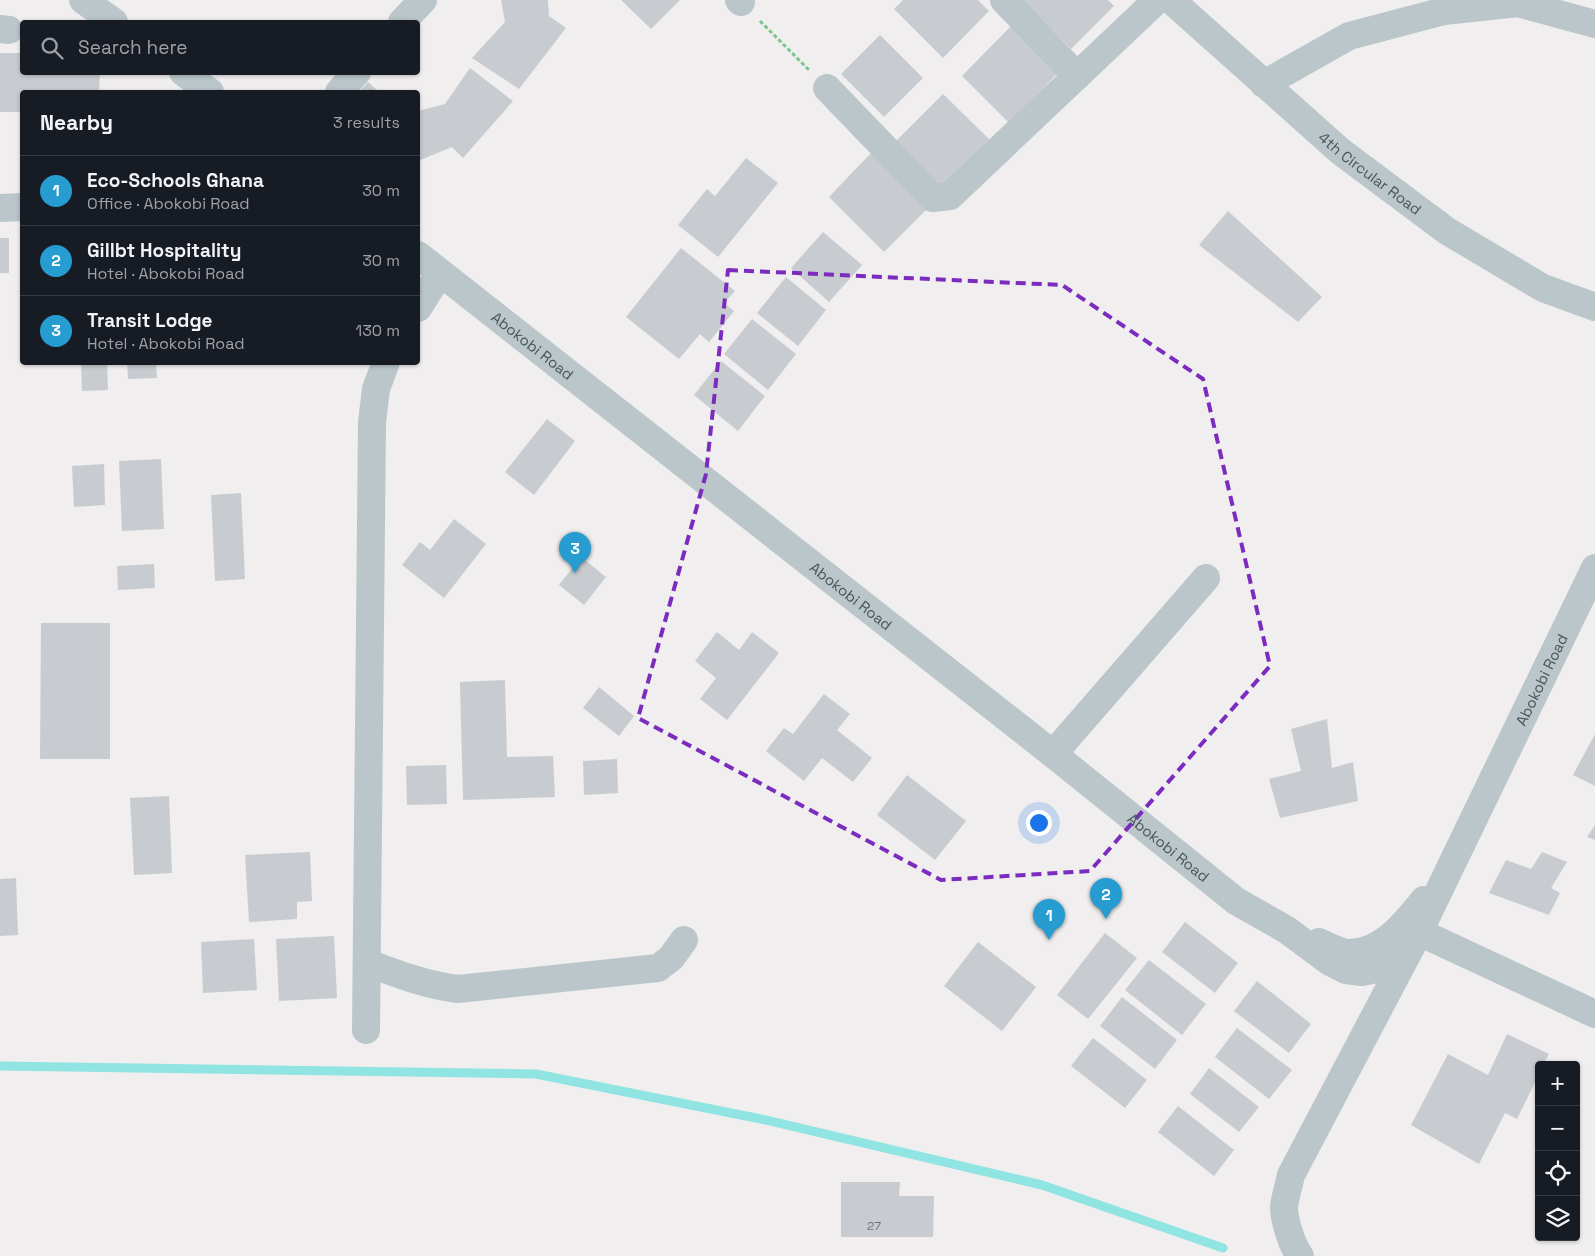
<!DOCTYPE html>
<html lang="en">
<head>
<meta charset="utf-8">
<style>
  body { margin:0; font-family:"Space Grotesk",sans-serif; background:#20242c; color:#f1f3f6 }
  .controls { position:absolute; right:15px; bottom:15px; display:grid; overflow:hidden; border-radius:5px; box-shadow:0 1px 4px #0004 }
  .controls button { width:45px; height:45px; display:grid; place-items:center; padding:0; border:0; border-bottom:1px solid #363941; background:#171b24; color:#f1f3f6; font:25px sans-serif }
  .you { position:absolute; left:1038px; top:822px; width:18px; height:18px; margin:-12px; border:4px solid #fff; border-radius:50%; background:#1a73e8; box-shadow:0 0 0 8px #1a73e833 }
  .badge { display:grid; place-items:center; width:32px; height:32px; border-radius:50%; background:#279cd1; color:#fff; font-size:16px; font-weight:700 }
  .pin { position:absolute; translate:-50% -41px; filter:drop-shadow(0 1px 2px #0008) }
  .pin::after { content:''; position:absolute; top:26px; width:18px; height:15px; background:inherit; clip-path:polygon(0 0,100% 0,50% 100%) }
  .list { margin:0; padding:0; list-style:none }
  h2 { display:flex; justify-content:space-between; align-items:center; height:65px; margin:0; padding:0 20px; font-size:21px }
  h2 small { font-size:16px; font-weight:400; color:#9ea1a6 }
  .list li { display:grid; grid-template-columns:32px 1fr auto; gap:15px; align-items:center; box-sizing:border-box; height:70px; padding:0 20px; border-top:1px solid #363941 }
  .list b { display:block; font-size:19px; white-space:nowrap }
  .list p { margin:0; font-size:16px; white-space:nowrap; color:#9ea1a6 }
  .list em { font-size:16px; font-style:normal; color:#9ea1a6 }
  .icon { flex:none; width:28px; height:28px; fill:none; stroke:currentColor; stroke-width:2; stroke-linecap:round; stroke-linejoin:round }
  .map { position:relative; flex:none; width:1595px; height:1256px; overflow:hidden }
  .search { position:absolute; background:#171b24; box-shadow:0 1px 4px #0004; left:20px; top:20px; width:400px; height:55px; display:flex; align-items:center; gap:12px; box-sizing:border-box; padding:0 18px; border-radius:5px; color:#9ea1a6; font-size:19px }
  .panel { position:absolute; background:#171b24; box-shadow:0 1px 4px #0004; left:20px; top:90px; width:400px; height:275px; border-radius:5px }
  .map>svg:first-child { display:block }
</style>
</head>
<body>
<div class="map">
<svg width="1595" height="1256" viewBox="0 0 1595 1256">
  <rect width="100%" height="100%" fill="#f0eeee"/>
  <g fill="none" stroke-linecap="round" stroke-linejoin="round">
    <polyline stroke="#90e4e1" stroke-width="9" points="0,1066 536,1074 761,1119 1042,1185 1223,1248"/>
  </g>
  <g fill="#c8ccd0">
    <polygon points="501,0 548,0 549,16 566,28 519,89 472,58 505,22"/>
    <polygon points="621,0 680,0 651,29"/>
    <polygon points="903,0 978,0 989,11 943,58 894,9"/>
    <polygon points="1022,0 1108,0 1114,6 1071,49"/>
    <polygon points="1011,26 1058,73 1009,123 962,76"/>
    <polygon points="880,35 923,78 884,117 841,74"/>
    <polygon points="0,53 22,53 22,72 100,72 99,92 22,92 22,112 0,112"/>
    <polygon points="470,68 513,101 463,158 452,147 418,161 418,111 445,104"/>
    <polygon points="368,82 379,92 359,92"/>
    <polygon points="943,94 993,143 946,191 896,141"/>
    <polygon points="872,152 928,208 884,252 829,197"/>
    <polygon points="746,158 778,183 718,257 678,225 707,189 715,196"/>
    <polygon points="1228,211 1322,297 1298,322 1199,245"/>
    <polygon points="823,232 862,265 829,302 791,268"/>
    <rect x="0" y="238" width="9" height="35"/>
    <polygon points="681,248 735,291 724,303 734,311 709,342 700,334 679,359 626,317"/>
    <polygon points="786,277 826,310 798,346 757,313"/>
    <polygon points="752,319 796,354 768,390 724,354"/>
    <polygon points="721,361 765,396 738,431 694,395"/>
    <polygon points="81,362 107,362 108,390 82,391"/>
    <polygon points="127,362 156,362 157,378 128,379"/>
    <polygon points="547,419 575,441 534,495 505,472"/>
    <polygon points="161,459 164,529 122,531 119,461"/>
    <polygon points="104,464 105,505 74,507 72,466"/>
    <polygon points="241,493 245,579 215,581 211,495"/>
    <polygon points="454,519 486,544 444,598 402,565 420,542 430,550"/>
    <polygon points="581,557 606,577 584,605 559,585"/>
    <polygon points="154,564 155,588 118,590 117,566"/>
    <polygon points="41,623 110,623 110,759 40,759"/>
    <polygon points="717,632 739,650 752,632 779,653 727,720 700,699 716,678 695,661"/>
    <polygon points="505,680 507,757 553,756 555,797 463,800 460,682"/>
    <polygon points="599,687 634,716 619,736 583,708"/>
    <polygon points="824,694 850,714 837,730 872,758 853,782 822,758 804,781 766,751 784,728 793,734"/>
    <polygon points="1327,719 1332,768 1353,762 1358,801 1280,818 1269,779 1301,771 1291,729"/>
    <polygon points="1595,734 1595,786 1573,775"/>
    <polygon points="617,759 618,793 584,795 583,761"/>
    <polygon points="446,765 447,804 407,805 406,766"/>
    <polygon points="907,775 966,821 935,860 877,815"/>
    <polygon points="169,796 172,873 134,875 130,798"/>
    <polygon points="1595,825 1595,840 1587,837"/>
    <polygon points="310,852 312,901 297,902 297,919 249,922 245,855"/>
    <polygon points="1542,852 1567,862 1551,888 1560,893 1549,915 1489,893 1506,860 1531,869"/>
    <polygon points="16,878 18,935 0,936 0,879"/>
    <polygon points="1185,922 1238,963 1215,993 1162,952"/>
    <polygon points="1105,933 1137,958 1088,1019 1057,995"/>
    <polygon points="334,936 337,998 279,1001 276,939"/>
    <polygon points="254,939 257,990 203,993 201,942"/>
    <polygon points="978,942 1036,987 1002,1031 944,986"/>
    <polygon points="1149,960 1206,1004 1182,1035 1125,990"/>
    <polygon points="1257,981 1311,1024 1289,1053 1234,1011"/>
    <polygon points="1122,997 1177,1040 1155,1069 1100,1026"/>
    <polygon points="1237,1028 1292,1070 1269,1099 1215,1057"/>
    <polygon points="1507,1034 1549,1054 1543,1065 1539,1065 1539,1074 1517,1119 1505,1113 1479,1164 1411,1125 1448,1054 1488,1075"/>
    <polygon points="1093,1038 1147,1080 1125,1108 1071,1066"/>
    <polygon points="1209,1068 1259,1107 1239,1132 1190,1094"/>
    <polygon points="1178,1106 1234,1150 1214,1176 1158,1132"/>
    <polygon points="841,1182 900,1182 899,1196 934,1196 933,1237 841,1237"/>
  </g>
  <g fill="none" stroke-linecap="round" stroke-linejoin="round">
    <polyline stroke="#7ac68e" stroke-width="3" stroke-dasharray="4 2.5" stroke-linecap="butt" points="760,21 809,70"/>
    <g stroke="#bac6ca" stroke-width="28">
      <polyline points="83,0 114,22"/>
      <polyline points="739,0 741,2"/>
      <polyline points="1004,0 1077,76"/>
      <path id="s1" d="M 1171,0 L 1340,151 L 1447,231 L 1543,288 L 1595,307"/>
      <polyline points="402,22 423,0"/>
      <polyline points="0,29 9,30"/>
      <polyline points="183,72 210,92"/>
      <polyline points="1264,84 1349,36 1444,11 1518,3 1595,24"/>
      <polyline points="827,88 933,198 950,196 1157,0"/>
      <polyline points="339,92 357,72"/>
      <polyline points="0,208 22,207"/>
      <path id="s2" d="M 418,255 L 1053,754 L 1236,901 L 1287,930 L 1330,962 L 1346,970 L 1362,972 L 1402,964"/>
      <polyline points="418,308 440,273"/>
      <polyline points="1053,754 1206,578"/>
      <polyline points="1419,932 1595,1014"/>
      <path d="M 1319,942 C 1328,946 1340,953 1349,953 C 1383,953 1405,923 1424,900"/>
      <path d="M 368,963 C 397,974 426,985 458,989 L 658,968 L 671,958 L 684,940"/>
      <polyline points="366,1030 372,422 376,389 386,362"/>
      <path id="s3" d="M 1300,1256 C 1292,1246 1284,1220 1284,1207 C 1285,1197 1289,1185 1291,1175 L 1419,932 L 1595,568"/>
    </g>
  </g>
  <path fill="none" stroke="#7b2cbf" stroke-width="4" stroke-dasharray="10 6" stroke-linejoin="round" d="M 728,270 L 1062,285 L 1203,379 L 1270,666 L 1090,871 L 941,880 L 638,718 L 706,474 Z"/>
  <g text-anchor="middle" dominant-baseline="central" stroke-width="4" stroke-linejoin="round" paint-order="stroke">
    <g font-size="12" fill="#687478">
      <text x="874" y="1226">27</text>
    </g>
    <g font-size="15" fill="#48565a" stroke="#fff">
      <text stroke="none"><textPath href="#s1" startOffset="264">4th Circular Road</textPath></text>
      <text stroke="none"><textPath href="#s2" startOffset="146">Abokobi Road</textPath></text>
      <text stroke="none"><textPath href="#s2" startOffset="551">Abokobi Road</textPath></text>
      <text stroke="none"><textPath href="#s3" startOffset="640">Abokobi Road</textPath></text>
      <text stroke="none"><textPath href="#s2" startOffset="956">Abokobi Road</textPath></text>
    </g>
  </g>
</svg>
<div class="controls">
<button>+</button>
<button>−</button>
<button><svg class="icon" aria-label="locate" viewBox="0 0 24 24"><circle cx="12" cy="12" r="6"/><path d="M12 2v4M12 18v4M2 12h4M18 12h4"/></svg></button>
<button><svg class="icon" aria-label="layers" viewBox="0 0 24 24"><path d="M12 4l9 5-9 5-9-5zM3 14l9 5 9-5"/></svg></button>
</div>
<div class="you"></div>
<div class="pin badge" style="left:1049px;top:940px">1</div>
<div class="pin badge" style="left:1106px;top:919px">2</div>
<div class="pin badge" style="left:575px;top:573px">3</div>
<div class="search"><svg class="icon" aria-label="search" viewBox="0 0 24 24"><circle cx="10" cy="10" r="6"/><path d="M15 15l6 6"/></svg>Search here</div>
<section class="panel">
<h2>Nearby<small>3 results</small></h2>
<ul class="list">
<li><span class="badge">1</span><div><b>Eco-Schools Ghana</b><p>Office · Abokobi Road</p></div><em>30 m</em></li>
<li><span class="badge">2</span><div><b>Gillbt Hospitality</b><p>Hotel · Abokobi Road</p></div><em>30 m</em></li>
<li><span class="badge">3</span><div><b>Transit Lodge</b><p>Hotel · Abokobi Road</p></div><em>130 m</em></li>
</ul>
</section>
</div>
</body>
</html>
